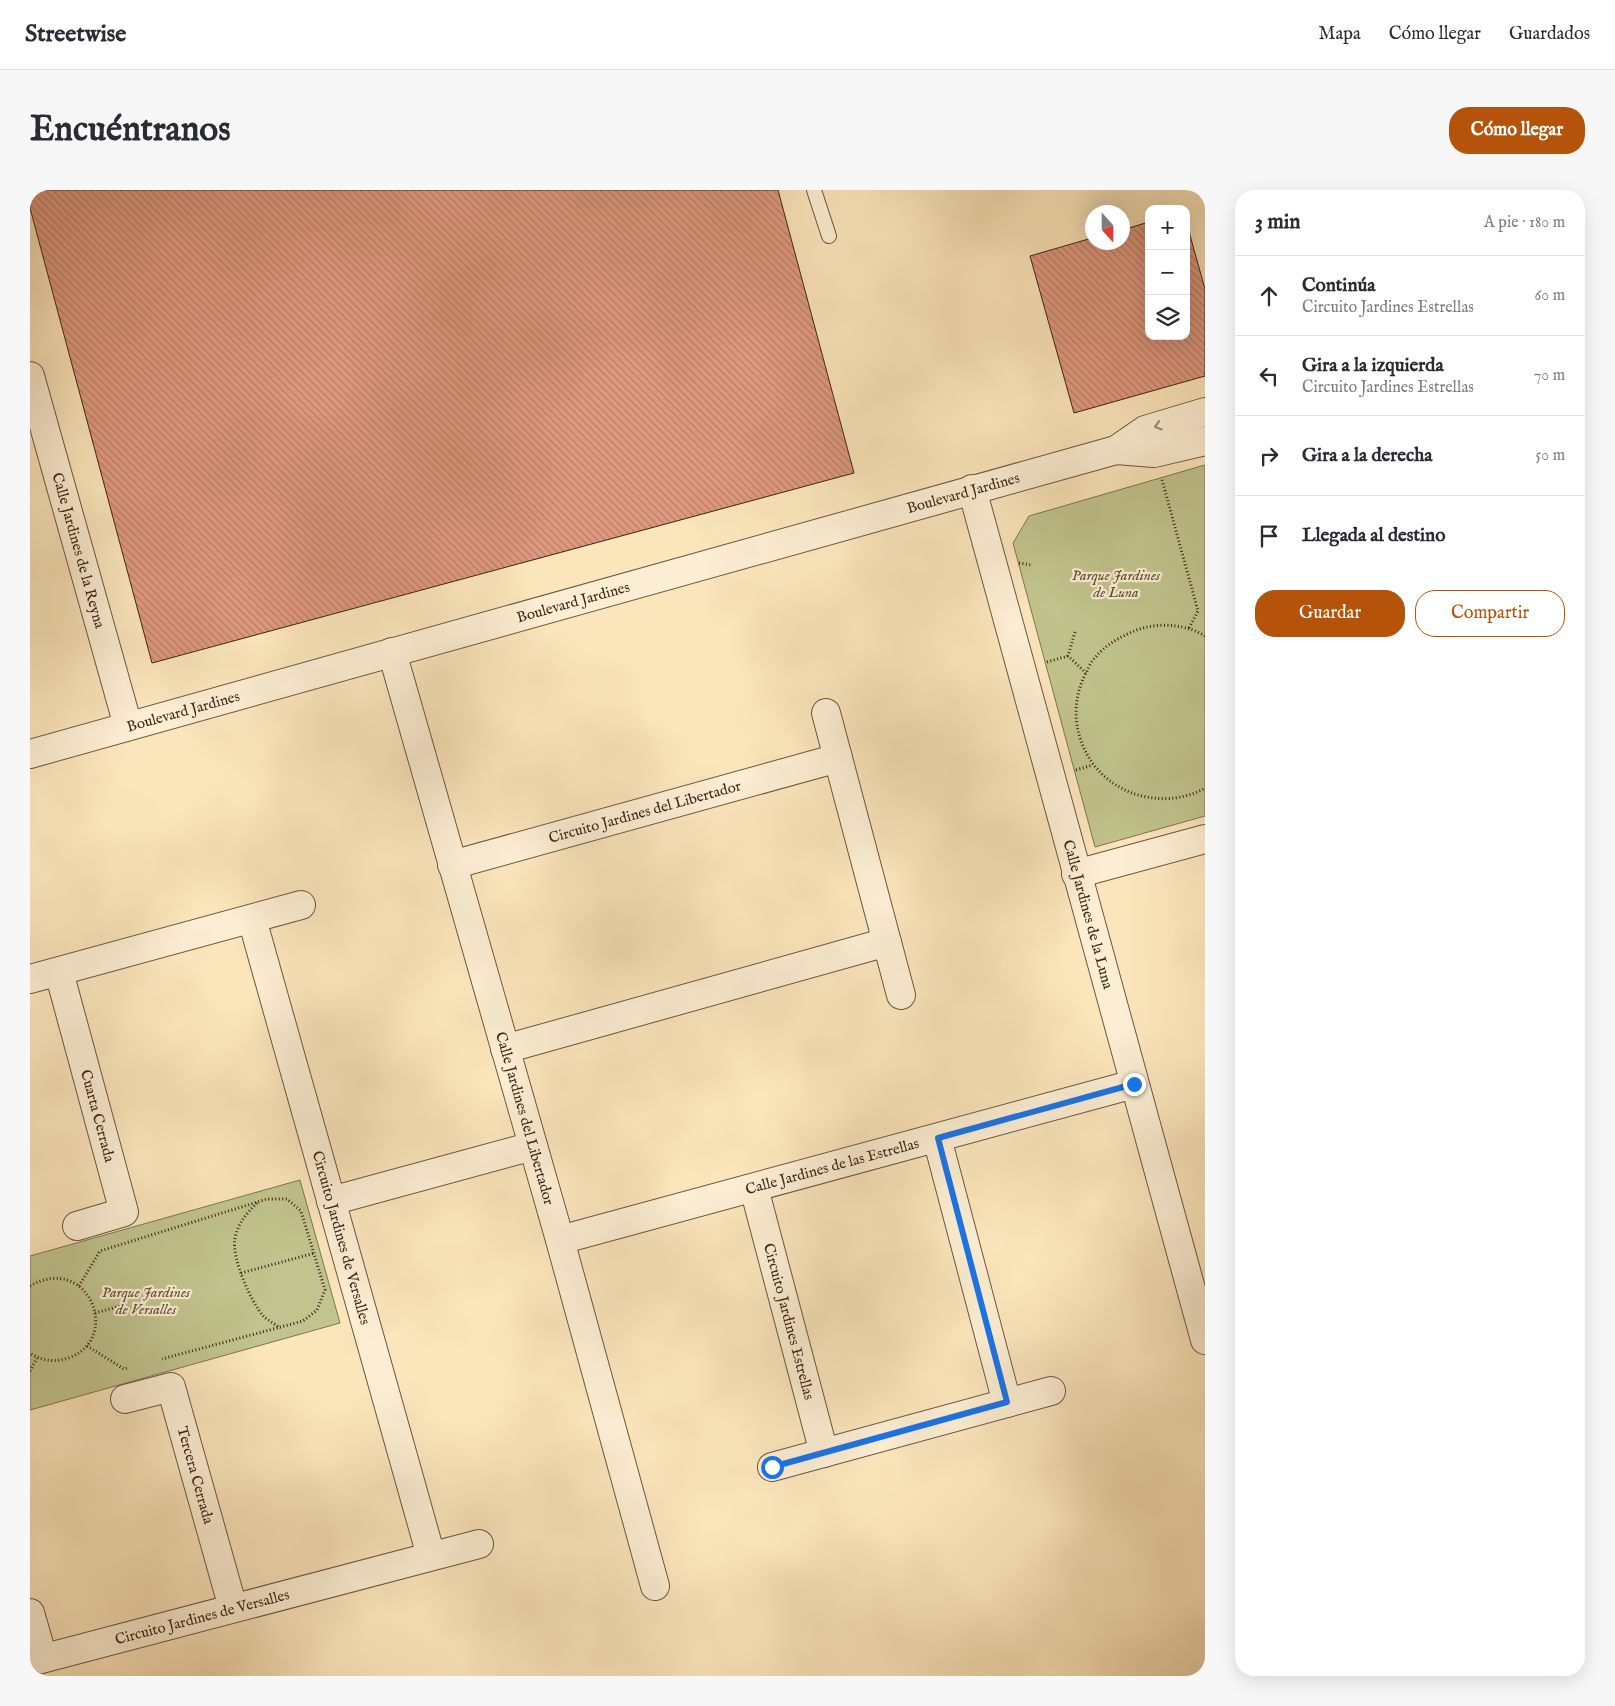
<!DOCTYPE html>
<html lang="es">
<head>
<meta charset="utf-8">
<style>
  body { margin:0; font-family:"IM FELL English",serif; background:#f7f7f7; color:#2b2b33 }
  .controls { position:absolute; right:15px; top:15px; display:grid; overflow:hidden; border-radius:10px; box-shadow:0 5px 20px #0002 }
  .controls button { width:45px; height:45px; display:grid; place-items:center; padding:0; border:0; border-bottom:1px solid #e1e1e2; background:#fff; color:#2b2b33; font:25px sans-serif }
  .compass { position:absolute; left:1055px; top:15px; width:45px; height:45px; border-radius:50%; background:#fff; box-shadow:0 5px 20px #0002; rotate:159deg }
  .stop { position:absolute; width:15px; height:15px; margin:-11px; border:4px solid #1a73e8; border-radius:50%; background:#fff }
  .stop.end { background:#1a73e8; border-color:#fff; box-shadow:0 1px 5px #0008 }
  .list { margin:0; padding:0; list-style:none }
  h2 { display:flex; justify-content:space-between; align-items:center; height:65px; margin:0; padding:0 20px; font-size:21px }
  h2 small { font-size:16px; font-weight:400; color:#7c7c81 }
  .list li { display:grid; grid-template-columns:32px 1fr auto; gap:15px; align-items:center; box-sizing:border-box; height:80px; padding:0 20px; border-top:1px solid #e1e1e2 }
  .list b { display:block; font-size:19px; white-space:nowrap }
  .list p { margin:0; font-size:16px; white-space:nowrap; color:#7c7c81 }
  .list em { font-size:16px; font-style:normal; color:#7c7c81 }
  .actions { display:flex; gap:10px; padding:15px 20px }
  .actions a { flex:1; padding:11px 0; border:1px solid #b45309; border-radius:20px; text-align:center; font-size:18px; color:#b45309 }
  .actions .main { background:#b45309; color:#fff }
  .icon { flex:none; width:28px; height:28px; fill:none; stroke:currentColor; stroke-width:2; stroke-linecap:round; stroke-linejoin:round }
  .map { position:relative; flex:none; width:1175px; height:1486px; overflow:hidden; border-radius:20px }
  header { display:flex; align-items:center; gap:30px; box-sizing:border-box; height:70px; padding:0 25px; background:#fff; border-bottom:1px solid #e1e1e2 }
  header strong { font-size:24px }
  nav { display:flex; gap:28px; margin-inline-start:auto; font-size:18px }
  .intro { display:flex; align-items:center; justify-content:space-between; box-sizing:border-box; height:120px; padding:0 30px }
  h1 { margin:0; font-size:35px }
  .button { padding:12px 22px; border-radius:20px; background:#b45309; color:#fff; font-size:18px; font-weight:700 }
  main { display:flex; gap:30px; padding:0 30px }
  aside { flex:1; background:#fff; border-radius:20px; box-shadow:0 5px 20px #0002 }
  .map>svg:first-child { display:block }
</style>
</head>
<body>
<header>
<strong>Streetwise</strong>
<nav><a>Mapa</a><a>Cómo llegar</a><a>Guardados</a></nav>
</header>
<div class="intro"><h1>Encuéntranos</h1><a class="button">Cómo llegar</a></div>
<main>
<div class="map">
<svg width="1175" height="1486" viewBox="0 0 1175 1486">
  <defs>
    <pattern id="building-back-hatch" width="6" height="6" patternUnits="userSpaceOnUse" patternTransform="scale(1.25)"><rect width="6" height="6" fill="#df9980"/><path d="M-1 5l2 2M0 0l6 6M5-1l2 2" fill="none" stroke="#b67d68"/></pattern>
  </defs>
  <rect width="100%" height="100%" fill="#fbe5bb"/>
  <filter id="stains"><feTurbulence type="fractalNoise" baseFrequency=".004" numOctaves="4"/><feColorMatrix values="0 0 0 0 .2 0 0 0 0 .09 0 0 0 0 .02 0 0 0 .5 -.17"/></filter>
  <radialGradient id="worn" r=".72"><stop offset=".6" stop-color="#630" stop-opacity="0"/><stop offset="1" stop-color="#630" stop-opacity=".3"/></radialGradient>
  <g fill="#c1c48e" stroke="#7e7552">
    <polygon points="1175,275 1175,626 1065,657 983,353 999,326"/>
    <polygon points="270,990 310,1133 0,1220 0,1066"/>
  </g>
  <g fill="url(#building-back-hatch)" stroke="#3c2616">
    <polygon points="0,0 748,0 824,283 122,473 0,18"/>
    <polygon points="1156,31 1175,99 1175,186 1044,223 1000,66 1062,48 1062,52 1092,52 1092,40 1119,32 1119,146 1156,146"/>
  </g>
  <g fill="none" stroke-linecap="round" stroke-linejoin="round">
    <g stroke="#6c563f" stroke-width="16">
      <polyline id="service" points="784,0 799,46"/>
    </g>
    <g stroke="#6c563f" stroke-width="30">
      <g id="minor">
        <path id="s1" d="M 0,186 L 98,536"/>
        <path id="s2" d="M 942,299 L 1175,1150"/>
        <path id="s3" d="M 362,462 L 530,1050 L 625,1396"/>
        <polyline points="796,523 871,805"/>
        <path id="s4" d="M 422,675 L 808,568"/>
        <polyline points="1046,684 1175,649"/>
        <path id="s5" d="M 222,729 L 401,1366"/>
        <path id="s6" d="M 29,782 L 94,1022 L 47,1036"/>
        <polyline points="0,789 271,715"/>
        <polyline points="475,859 857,752"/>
        <polyline points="907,948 977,1213"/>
        <path id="s7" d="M 724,998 L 794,1263"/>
        <polyline points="301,1011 503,956"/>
        <path id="s8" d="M 530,1050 L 1104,894"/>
        <path id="s9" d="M 95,1209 L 141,1197 L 203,1418"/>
        <polyline points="742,1277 1021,1201"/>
        <polyline points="0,1423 13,1468"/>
        <path id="s10" d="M 0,1472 L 449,1354"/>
      </g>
    </g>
    <g stroke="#6c563f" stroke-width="30">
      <g id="tertiary">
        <polyline points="1086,260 1124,263 1175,251"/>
        <path id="s11" d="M 0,564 L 1086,260 L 1115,240 L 1175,222"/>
      </g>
    </g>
    <g stroke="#3c2616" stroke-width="3" stroke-dasharray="1 2.5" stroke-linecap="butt">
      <polyline points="1132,290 1168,421 1158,440"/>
      <polyline points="989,373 1001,375"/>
      <polyline points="1045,442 1038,466 1056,483"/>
      <path d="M 1175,446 C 1155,433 1123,432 1102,442 C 1088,448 1074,456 1065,468 C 1061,471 1059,477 1057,481 C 1027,535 1062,602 1124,608 C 1141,610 1160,607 1175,598"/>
      <polyline points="1017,472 1038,466"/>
      <polyline points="1046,580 1063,575"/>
      <path d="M 227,1013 C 217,1023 208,1033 205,1048 C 201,1068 221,1112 234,1127 C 239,1131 245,1134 250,1138"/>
      <polyline points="211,1083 285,1063"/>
      <path d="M 0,1096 C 57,1063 92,1146 41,1167 C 27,1173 12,1171 0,1163"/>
      <polyline points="49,1096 70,1061 237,1009 257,1009 271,1021 295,1100 287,1120 273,1131 132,1169"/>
      <polyline points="65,1123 94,1115"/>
      <polyline points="57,1156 94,1179 97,1178"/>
      <polyline points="0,1181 7,1168"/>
    </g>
    <use href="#service" stroke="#fceed3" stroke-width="14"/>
    <use href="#minor" stroke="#fceed3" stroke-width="28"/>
    <use href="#tertiary" stroke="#fceed3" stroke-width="28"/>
  </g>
  <defs><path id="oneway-chevron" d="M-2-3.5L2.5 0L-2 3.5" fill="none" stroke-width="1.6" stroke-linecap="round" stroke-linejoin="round" transform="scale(1.25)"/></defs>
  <use stroke="#9c8a74" href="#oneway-chevron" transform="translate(1128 236) rotate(163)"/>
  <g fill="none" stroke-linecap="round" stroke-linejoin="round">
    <polyline stroke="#1a73e8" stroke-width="6" points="742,1277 977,1212 908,948 1104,894"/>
  </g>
  <g text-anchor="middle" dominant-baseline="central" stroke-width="4.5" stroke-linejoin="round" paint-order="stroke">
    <g font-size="15" fill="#3c2616" stroke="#fceed3">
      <text stroke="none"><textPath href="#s11" startOffset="969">Boulevard Jardines</textPath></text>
      <text stroke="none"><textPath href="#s1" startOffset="181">Calle Jardines de la Reyna</textPath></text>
      <text stroke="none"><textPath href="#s11" startOffset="564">Boulevard Jardines</textPath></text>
      <text stroke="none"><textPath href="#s11" startOffset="159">Boulevard Jardines</textPath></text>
      <text stroke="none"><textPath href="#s4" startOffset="200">Circuito Jardines del Libertador</textPath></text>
      <text stroke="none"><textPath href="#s2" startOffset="441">Calle Jardines de la Luna</textPath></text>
      <text stroke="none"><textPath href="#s6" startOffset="149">Cuarta Cerrada</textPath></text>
      <text stroke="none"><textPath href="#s3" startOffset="485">Calle Jardines del Libertador</textPath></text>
      <text stroke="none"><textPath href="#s8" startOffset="282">Calle Jardines de las Estrellas</textPath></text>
      <text stroke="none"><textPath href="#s5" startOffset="331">Circuito Jardines de Versalles</textPath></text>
      <text stroke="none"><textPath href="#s7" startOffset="138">Circuito Jardines Estrellas</textPath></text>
      <text stroke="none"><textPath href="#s9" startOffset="139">Tercera Cerrada</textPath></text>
      <text stroke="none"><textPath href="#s10" startOffset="178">Circuito Jardines de Versalles</textPath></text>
    </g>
    <g font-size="15" font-style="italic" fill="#5d4e34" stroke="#fceed3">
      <text x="1086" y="385">Parque Jardines<tspan x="1086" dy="17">de Luna</tspan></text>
      <text x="116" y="1102">Parque Jardines<tspan x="116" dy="17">de Versalles</tspan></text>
    </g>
  </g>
  <rect width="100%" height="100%" filter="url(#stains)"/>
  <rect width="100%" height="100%" fill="url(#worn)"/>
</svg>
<div class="controls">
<button>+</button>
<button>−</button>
<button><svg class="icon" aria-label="layers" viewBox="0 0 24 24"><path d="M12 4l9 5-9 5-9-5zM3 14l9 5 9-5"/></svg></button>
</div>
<svg class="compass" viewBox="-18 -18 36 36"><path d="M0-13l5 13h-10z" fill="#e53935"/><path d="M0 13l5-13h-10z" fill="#7c7c81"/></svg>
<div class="stop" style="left:742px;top:1277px"></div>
<div class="stop end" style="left:1104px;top:894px"></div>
</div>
<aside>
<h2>3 min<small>A pie · 180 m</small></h2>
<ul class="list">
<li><svg class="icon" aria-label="ahead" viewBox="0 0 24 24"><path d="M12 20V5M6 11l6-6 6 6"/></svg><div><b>Continúa</b><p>Circuito Jardines Estrellas</p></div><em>60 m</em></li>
<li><svg class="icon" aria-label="left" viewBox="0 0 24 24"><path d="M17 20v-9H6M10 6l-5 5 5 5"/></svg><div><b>Gira a la izquierda</b><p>Circuito Jardines Estrellas</p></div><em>70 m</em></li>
<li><svg class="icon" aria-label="right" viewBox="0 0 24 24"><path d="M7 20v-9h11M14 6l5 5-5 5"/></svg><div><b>Gira a la derecha</b></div><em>50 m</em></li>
<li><svg class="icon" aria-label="arrive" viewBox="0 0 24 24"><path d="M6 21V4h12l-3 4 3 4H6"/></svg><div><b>Llegada al destino</b></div></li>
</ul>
<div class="actions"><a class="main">Guardar</a><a>Compartir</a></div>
</aside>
</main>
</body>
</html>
